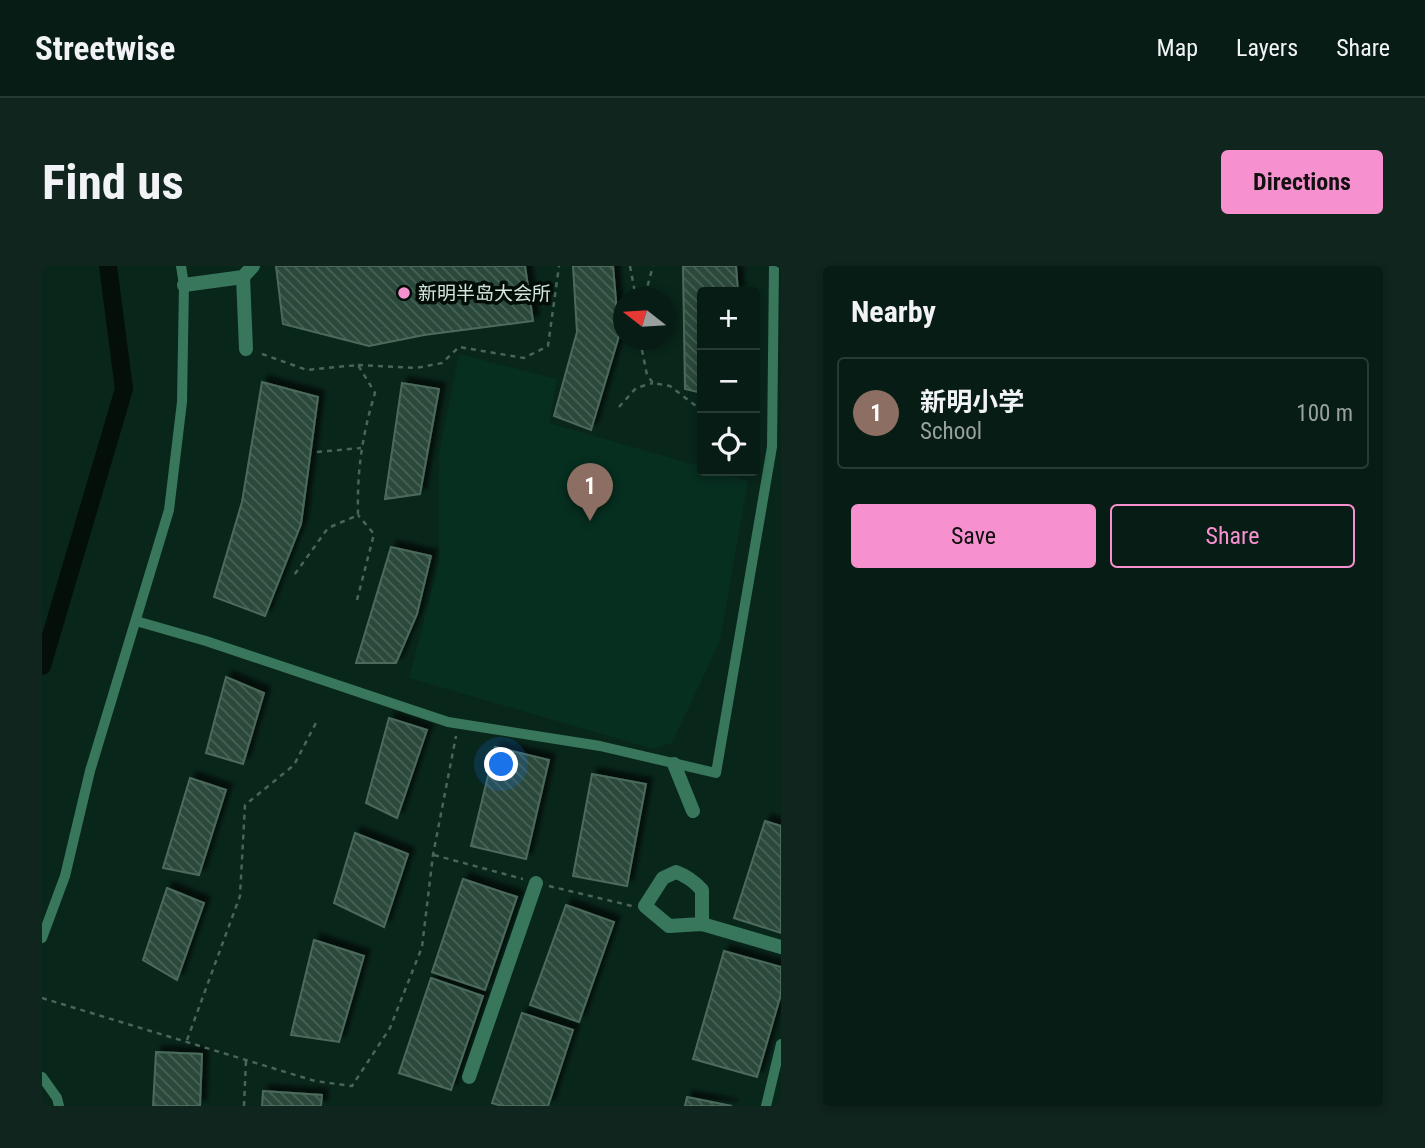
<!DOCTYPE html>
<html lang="en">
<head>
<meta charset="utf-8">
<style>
  body { margin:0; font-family:"Roboto Condensed","Noto Sans SC",sans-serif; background:#10251d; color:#f1f3f6 }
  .controls { position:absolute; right:21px; top:21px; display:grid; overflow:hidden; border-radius:7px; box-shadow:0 4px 10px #0003 }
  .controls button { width:63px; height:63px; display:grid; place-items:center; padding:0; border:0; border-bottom:2px solid #283a34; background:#071c14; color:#f1f3f6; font:35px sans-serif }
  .compass { position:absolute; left:571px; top:21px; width:63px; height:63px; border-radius:50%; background:#071c14; box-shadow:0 4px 10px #0003; rotate:287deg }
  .you { position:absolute; left:460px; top:499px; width:24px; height:24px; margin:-18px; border:5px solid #fff; border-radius:50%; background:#1a73e8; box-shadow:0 0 0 10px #1a73e833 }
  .badge { display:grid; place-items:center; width:46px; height:46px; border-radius:50%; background:#f790ce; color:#fff; font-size:23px; font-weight:700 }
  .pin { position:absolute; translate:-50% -58px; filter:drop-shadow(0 2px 4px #0008) }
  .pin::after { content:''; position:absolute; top:37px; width:24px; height:21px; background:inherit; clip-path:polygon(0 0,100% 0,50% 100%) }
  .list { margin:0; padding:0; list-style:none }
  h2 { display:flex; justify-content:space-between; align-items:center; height:91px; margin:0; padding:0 28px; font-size:30px }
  h2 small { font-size:23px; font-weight:400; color:#98a1a0 }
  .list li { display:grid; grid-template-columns:46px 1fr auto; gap:21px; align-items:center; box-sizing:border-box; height:112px; margin:0 14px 14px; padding:0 14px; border:2px solid #283a34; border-radius:7px }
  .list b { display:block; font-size:26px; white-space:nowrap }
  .list p { margin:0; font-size:23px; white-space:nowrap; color:#98a1a0 }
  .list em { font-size:23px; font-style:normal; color:#98a1a0 }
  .actions { display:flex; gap:14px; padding:21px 28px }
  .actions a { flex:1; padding:16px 0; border:2px solid #f790ce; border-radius:7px; text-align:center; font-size:24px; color:#f790ce }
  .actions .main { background:#f790ce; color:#111 }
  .icon { flex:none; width:38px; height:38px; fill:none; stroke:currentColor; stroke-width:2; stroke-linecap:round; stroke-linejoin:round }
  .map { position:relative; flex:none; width:739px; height:840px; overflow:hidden; border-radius:7px }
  header { display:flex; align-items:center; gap:42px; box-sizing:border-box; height:98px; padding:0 35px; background:#071c14; border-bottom:2px solid #283a34 }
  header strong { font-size:33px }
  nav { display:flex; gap:38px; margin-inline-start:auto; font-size:24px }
  .intro { display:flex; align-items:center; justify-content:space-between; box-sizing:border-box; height:168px; padding:0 42px }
  h1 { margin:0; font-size:49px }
  .button { padding:18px 32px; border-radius:7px; background:#f790ce; color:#111; font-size:24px; font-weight:700 }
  main { display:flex; gap:42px; padding:0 42px }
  aside { flex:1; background:#071c14; border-radius:7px; box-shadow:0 4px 10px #0003 }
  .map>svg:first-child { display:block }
</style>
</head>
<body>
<header>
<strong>Streetwise</strong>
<nav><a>Map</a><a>Layers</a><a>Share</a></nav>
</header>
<div class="intro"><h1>Find us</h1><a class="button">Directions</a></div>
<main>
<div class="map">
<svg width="739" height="840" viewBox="0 0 739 840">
  <defs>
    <pattern id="building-back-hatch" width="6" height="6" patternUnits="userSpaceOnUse" patternTransform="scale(1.75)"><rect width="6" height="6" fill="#2b483b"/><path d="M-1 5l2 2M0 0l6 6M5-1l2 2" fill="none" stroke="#496257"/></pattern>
    <filter id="shadow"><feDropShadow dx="6" dy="-6" stdDeviation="2" flood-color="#0009"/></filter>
  </defs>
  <rect width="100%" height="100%" fill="#09261b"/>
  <polygon fill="#062f20" points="417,88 515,113 507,157 660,201 660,205 672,205 706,215 678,375 630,477 611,483 367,412 397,296 397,188"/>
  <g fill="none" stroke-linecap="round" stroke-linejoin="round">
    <polyline stroke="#040f09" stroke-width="18" points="0,400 82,123 66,0"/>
  </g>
  <g fill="url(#building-back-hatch)" stroke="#4c6b5c" stroke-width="2" filter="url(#shadow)">
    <polygon points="234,0 483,0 491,55 382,69 327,80 241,58"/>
    <polygon points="531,0 571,0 577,70 549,164 512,150 535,66"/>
    <polygon points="641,0 694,0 696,26 660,26 660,127 643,123"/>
    <polygon points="220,116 276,131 259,258 223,350 172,331 200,236"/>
    <polygon points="360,117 397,123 378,228 343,233"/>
    <polygon points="349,281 389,290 375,348 354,397 314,397"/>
    <polygon points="184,411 222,427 201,498 164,487"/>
    <polygon points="347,452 385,464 355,552 324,537"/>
    <polygon points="453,481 507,494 484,593 429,580"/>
    <polygon points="550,508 604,518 585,620 531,610"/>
    <polygon points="148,512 184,524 157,609 121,602"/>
    <polygon points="723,555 739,560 739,667 692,652"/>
    <polygon points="313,567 366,588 342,661 292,637"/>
    <polygon points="421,613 475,631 443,724 390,706"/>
    <polygon points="125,622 162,637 135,714 101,694"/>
    <polygon points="524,639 572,656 537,756 488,739"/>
    <polygon points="272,674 322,690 297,776 249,769"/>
    <polygon points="682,685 739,701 739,728 715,811 651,793"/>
    <polygon points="389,712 441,730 409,824 357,807"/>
    <polygon points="480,747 531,764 506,840 460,840 450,837"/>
    <polygon points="114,786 160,788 158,840 111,840"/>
    <polygon points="221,825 280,829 279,840 220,840"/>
    <polygon points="645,831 690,840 643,840"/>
  </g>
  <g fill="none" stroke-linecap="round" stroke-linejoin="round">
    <g stroke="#4a6459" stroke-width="2.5" stroke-dasharray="5 5" stroke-linecap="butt">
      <polyline points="588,0 594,32"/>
      <polyline points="593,27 603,29 611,0"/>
      <polyline points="598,74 605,109 611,117 628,120 654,140 660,142"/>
      <path d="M 220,88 L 265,104 L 316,99 L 333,127 C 320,170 315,204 316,249 L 286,262 L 250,312"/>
      <polyline points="316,99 374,102 400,97 417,81 482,92 506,80 517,0"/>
      <polyline points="577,141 594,122 611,117"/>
      <polyline points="275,186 319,182"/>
      <polyline points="315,334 332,268 316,249"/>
      <polyline points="392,589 481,613"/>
      <polyline points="507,620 590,640"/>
      <polyline points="0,732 273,815 310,820 348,762 380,681 391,589 414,470"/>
      <polyline points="145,774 198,630 203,539 252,499 276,453"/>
      <polyline points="202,840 204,794"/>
    </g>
    <g stroke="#38775c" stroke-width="10">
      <polyline points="94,355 164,375 406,456 558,480 674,507 730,181 732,0"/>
      <polyline points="0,672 23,610 48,505 127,244 140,136 142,19 139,0"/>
      <polyline points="0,811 15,832 17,840"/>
      <polyline points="724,840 739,778"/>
    </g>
    <g stroke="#38775c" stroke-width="14">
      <polyline points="201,11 204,83"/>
      <polyline points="142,19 201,11 211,0"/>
      <polyline points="632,498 651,545"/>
      <path d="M 660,658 L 660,624 C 652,615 645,610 634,606 L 621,612 L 603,640 L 627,660 L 660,658 L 739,681"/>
      <polyline points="427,811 494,617"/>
    </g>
  </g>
  <circle fill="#f790ce" stroke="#030d08" stroke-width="2.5" cx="362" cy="27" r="7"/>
  <g text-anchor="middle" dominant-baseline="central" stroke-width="7" stroke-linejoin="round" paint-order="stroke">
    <g font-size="19" fill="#d4e5dc" stroke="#030d08" text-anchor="start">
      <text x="376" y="27">新明半岛大会所</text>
    </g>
  </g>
</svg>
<div class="controls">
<button>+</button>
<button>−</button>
<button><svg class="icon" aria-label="locate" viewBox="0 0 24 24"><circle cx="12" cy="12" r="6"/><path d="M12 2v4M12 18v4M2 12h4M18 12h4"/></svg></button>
</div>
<svg class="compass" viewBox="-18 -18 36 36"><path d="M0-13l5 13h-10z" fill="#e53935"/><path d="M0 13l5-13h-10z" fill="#98a1a0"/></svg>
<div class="you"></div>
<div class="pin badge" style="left:548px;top:255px;background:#8d6e63">1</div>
</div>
<aside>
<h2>Nearby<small></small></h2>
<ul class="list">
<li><span class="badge" style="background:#8d6e63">1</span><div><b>新明小学</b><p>School</p></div><em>100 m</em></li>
</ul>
<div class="actions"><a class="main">Save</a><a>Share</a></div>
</aside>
</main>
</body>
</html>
